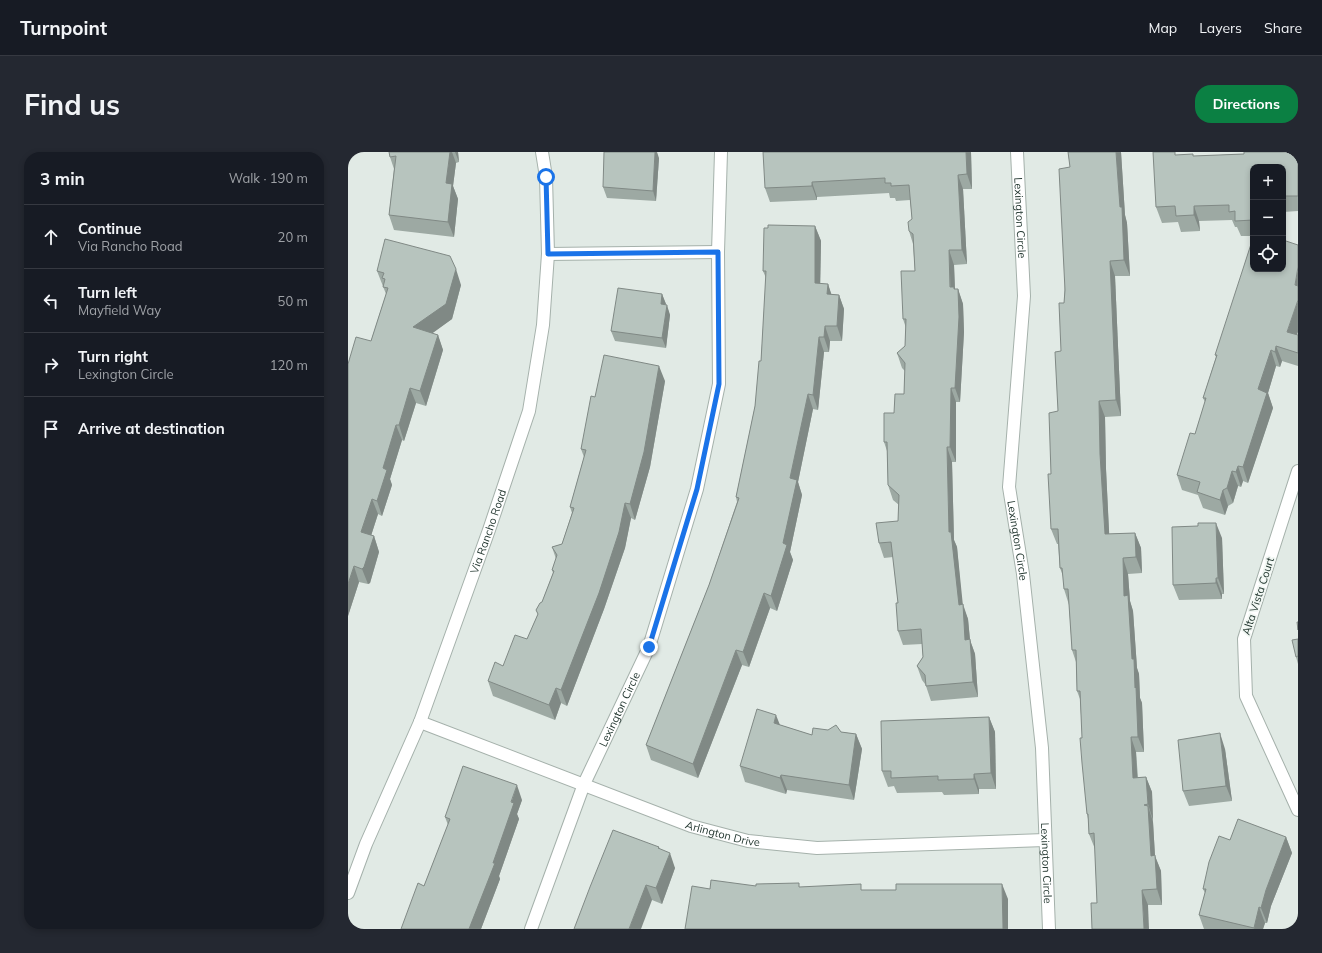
<!DOCTYPE html>
<html lang="en">
<head>
<meta charset="utf-8">
<style>
  body { margin:0; font-family:Mulish,sans-serif; background:#242831; color:#f1f3f6 }
  .controls { position:absolute; right:12px; top:12px; display:grid; overflow:hidden; border-radius:8px; box-shadow:0 2px 6px #0003 }
  .controls button { width:36px; height:36px; display:grid; place-items:center; padding:0; border:0; border-bottom:1px solid #363941; background:#171b24; color:#f1f3f6; font:20px sans-serif }
  .stop { position:absolute; width:12px; height:12px; margin:-9px; border:3px solid #1a73e8; border-radius:50%; background:#fff }
  .stop.end { background:#1a73e8; border-color:#fff; box-shadow:0 1px 4px #0008 }
  .list { margin:0; padding:0; list-style:none }
  h2 { display:flex; justify-content:space-between; align-items:center; height:52px; margin:0; padding:0 16px; font-size:17px }
  h2 small { font-size:13px; font-weight:400; color:#9ea1a6 }
  .list li { display:grid; grid-template-columns:26px 1fr auto; gap:12px; align-items:center; box-sizing:border-box; height:64px; padding:0 16px; border-top:1px solid #363941 }
  .list b { display:block; font-size:15px; white-space:nowrap }
  .list p { margin:0; font-size:13px; white-space:nowrap; color:#9ea1a6 }
  .list em { font-size:13px; font-style:normal; color:#9ea1a6 }
  .icon { flex:none; width:22px; height:22px; fill:none; stroke:currentColor; stroke-width:2; stroke-linecap:round; stroke-linejoin:round }
  .map { position:relative; flex:none; width:950px; height:777px; overflow:hidden; border-radius:16px }
  header { display:flex; align-items:center; gap:24px; box-sizing:border-box; height:56px; padding:0 20px; background:#171b24; border-bottom:1px solid #363941 }
  header strong { font-size:19px }
  nav { display:flex; gap:22px; margin-inline-start:auto; font-size:14px }
  .intro { display:flex; align-items:center; justify-content:space-between; box-sizing:border-box; height:96px; padding:0 24px }
  h1 { margin:0; font-size:28px }
  .button { padding:10px 18px; border-radius:16px; background:#0b8043; color:#fff; font-size:14px; font-weight:700 }
  main { display:flex; gap:24px; padding:0 24px }
  aside { flex:1; background:#171b24; border-radius:16px; box-shadow:0 2px 6px #0003 }
  .map>svg:first-child { display:block }
</style>
</head>
<body>
<header>
<strong>Turnpoint</strong>
<nav><a>Map</a><a>Layers</a><a>Share</a></nav>
</header>
<div class="intro"><h1>Find us</h1><a class="button">Directions</a></div>
<main>
<aside>
<h2>3 min<small>Walk · 190 m</small></h2>
<ul class="list">
<li><svg class="icon" aria-label="ahead" viewBox="0 0 24 24"><path d="M12 20V5M6 11l6-6 6 6"/></svg><div><b>Continue</b><p>Via Rancho Road</p></div><em>20 m</em></li>
<li><svg class="icon" aria-label="left" viewBox="0 0 24 24"><path d="M17 20v-9H6M10 6l-5 5 5 5"/></svg><div><b>Turn left</b><p>Mayfield Way</p></div><em>50 m</em></li>
<li><svg class="icon" aria-label="right" viewBox="0 0 24 24"><path d="M7 20v-9h11M14 6l5 5-5 5"/></svg><div><b>Turn right</b><p>Lexington Circle</p></div><em>120 m</em></li>
<li><svg class="icon" aria-label="arrive" viewBox="0 0 24 24"><path d="M6 21V4h12l-3 4 3 4H6"/></svg><div><b>Arrive at destination</b></div></li>
</ul>
</aside>
<div class="map">
<svg width="950" height="777" viewBox="0 0 950 777">
  <rect width="100%" height="100%" fill="#e1eae5"/>
  <g fill="none" stroke-linecap="round" stroke-linejoin="round">
    <g stroke="#a5b1ab" stroke-width="14">
      <g id="minor">
        <path id="s1" d="M 669,0 L 676,144 L 661,335 L 675,422 L 694,596 L 701,777"/>
        <polyline points="200,102 370,100"/>
        <polyline points="950,319 896,487 898,544 950,658"/>
        <path id="s2" d="M 72,570 L 343,674 L 400,689 L 469,696 L 697,688"/>
        <path id="s3" d="M 0,741 L 18,692 L 72,570 L 141,378 L 181,259 L 195,173 L 200,102 L 198,25 L 194,0"/>
        <path id="s4" d="M 183,777 L 236,632 L 301,495 L 349,337 L 371,232 L 370,100 L 373,0"/>
      </g>
    </g>
    <use href="#minor" stroke="#fff" stroke-width="12"/>
  </g>
  <g fill="#9da9a3">
    <polygon points="41,0 110,0 111,10 108,11 105,34 110,47 106,85 46,78 41,63 46,17 42,5"/>
    <polygon points="623,0 624,37 615,37 619,112 606,113 607,137 610,137 615,152 616,180 612,250 608,250 608,310 604,310 606,388 609,395 614,453 620,467 622,488 627,502 630,545 583,549 578,534 577,532 574,528 569,514 575,505 574,492 555,493 550,479 550,451 545,405 536,406 531,391 550,369 551,353 545,348 540,333 539,299 536,290 546,261 556,242 557,219 554,216 549,201 557,194 558,176 555,167 567,119 565,92 561,79 564,67 562,48 548,49 547,46 542,46 541,41 469,45 469,48 422,50 417,36"/>
    <polygon points="720,0 773,0 777,63 779,71 782,124 767,124 773,264 757,265 758,317 761,382 787,381 793,396 794,421 780,422 782,449 785,459 789,516 791,522 792,546 794,551 796,600 788,600 790,625 798,625 804,640 805,668 805,670 807,704 813,719 814,753 800,753 749,751 747,697 741,682 740,667 739,662 732,547 729,539 728,510 724,498 721,453 716,437 715,424 712,416 710,392 709,392 703,377 703,322 710,259 716,151 722,15"/>
    <polygon points="950,0 950,59 935,60 935,15 905,15 905,84 893,84 889,75 887,75 884,68 851,69 852,79 833,80 830,70 814,71 808,55 828,3 846,4"/>
    <polygon points="311,6 308,49 259,46 255,35"/>
    <polygon points="467,74 473,89 472,132 480,132 483,142 491,143 496,157 494,189 482,189 481,200 476,200 470,258 465,257 450,330 454,343 442,400 445,408 429,459 422,456 401,515 394,513 350,626 303,608 298,593 361,433 389,350 388,345 407,254 413,209 418,126 415,119 420,76"/>
    <polygon points="29,119 113,133 104,167 84,181 90,183 95,198 78,254 68,251 56,289 54,288 42,327 44,333 34,364 30,362 23,384 26,384 31,400 22,431 20,432 11,430 0,464 0,212 23,189 38,142"/>
    <polygon points="314,142 322,163 318,196 267,189 263,179"/>
    <polygon points="949,183 950,183 950,214 934,209 932,215 928,214 920,241 925,256 900,331 895,329 893,335 890,334 885,351 880,354 877,363 855,356 850,343 834,338 829,323 847,282 857,250 855,246 868,205 867,203"/>
    <polygon points="317,229 302,315 287,368 283,366 277,396 256,457 219,554 213,551 207,568 145,544 140,529 155,514 179,487 190,462 188,458 194,450 205,421 204,418 208,407 204,395 214,392 224,361 222,355 236,305 233,297 247,245"/>
    <polygon points="874,386 876,442 874,442 874,447 831,448 825,433"/>
    <polygon points="950,487 950,512 948,505"/>
    <polygon points="641,565 647,580 648,637 631,637 631,642 596,643 594,640 549,641 546,634 540,635 534,619"/>
    <polygon points="432,573 464,583 493,580 508,582 514,597 506,648 439,638 438,642 397,630 392,614"/>
    <polygon points="877,597 884,649 841,654 835,639"/>
    <polygon points="174,648 169,662 171,667 151,724 152,727 133,777 53,777 76,734 100,673 97,665"/>
    <polygon points="938,685 944,701 923,754 919,771 917,771 915,777 856,777 851,763 857,741 855,737 882,688"/>
    <polygon points="311,695 312,697 327,716 314,752 304,748 226,777"/>
  </g>
  <g fill="#808985">
    <polygon points="102,0 104,0 108,11 105,34 110,47 106,85 100,70 98,31"/>
    <polygon points="107,0 110,0 111,10"/>
    <polygon points="307,0 309,0 311,6 308,49 305,39"/>
    <polygon points="618,0 623,0 624,37 619,22"/>
    <polygon points="768,0 773,0 777,63 779,71 782,124 776,108 772,55"/>
    <polygon points="610,23 615,37 619,112 614,98"/>
    <polygon points="464,30 469,45 469,48 464,34"/>
    <polygon points="846,54 851,69 852,79 846,63"/>
    <polygon points="467,74 473,89 472,146 467,131"/>
    <polygon points="601,98 606,113 607,139 610,137 615,152 616,180 612,250 607,236"/>
    <polygon points="762,109 767,124 773,264 768,248"/>
    <polygon points="950,115 950,140 947,133"/>
    <polygon points="108,117 113,133 104,167 71,191 65,175"/>
    <polygon points="480,132 485,147 479,142"/>
    <polygon points="314,142 318,152 313,152"/>
    <polygon points="491,143 496,157 494,189 489,174"/>
    <polygon points="950,148 950,180 945,195 939,180"/>
    <polygon points="319,153 322,163 318,196 314,186"/>
    <polygon points="477,174 482,189 481,200 476,185"/>
    <polygon points="90,183 95,198 78,254 72,239"/>
    <polygon points="471,185 476,200 470,258 465,243"/>
    <polygon points="928,194 934,209 932,215 927,200"/>
    <polygon points="923,198 928,214 920,241 925,256 900,331 895,315 910,237"/>
    <polygon points="311,214 317,229 302,315 287,368 282,352"/>
    <polygon points="62,236 68,251 56,289 51,273"/>
    <polygon points="603,236 608,250 608,310 602,295"/>
    <polygon points="460,242 465,257 450,330 454,343 442,400 445,408 429,459 423,444 442,326"/>
    <polygon points="751,249 757,265 758,317 762,398 757,382 752,302"/>
    <polygon points="48,273 54,288 42,327 44,333 34,364 29,349 35,316"/>
    <polygon points="599,295 604,310 606,388 609,395 616,464 615,452 620,467 622,488 627,502 630,545 625,530 611,453 601,380"/>
    <polygon points="890,314 895,329 893,335 888,320"/>
    <polygon points="884,319 890,334 885,351 879,336"/>
    <polygon points="875,338 880,354 877,363 872,348"/>
    <polygon points="24,347 30,362 19,396 13,380"/>
    <polygon points="277,351 283,366 277,396 256,457 219,554 213,538"/>
    <polygon points="868,371 874,386 876,442 870,426"/>
    <polygon points="787,381 793,396 794,421 788,405"/>
    <polygon points="26,384 31,400 22,431 20,432 14,417"/>
    <polygon points="775,406 780,422 782,449 785,459 789,516 791,522 792,546 794,551 796,600 790,585 787,536 776,444"/>
    <polygon points="6,414 11,430 0,464 0,432"/>
    <polygon points="868,426 874,442 874,447 868,431"/>
    <polygon points="416,441 422,456 401,515 395,500"/>
    <polygon points="388,498 394,513 350,626 345,612"/>
    <polygon points="208,536 213,551 207,568 201,553"/>
    <polygon points="428,563 434,578 426,571"/>
    <polygon points="641,565 647,580 648,637 643,621"/>
    <polygon points="872,581 877,597 884,649 878,634"/>
    <polygon points="508,582 514,597 506,648 501,633"/>
    <polygon points="783,585 788,600 790,641 785,626"/>
    <polygon points="626,622 631,637 631,642 626,627"/>
    <polygon points="433,623 439,638 438,642 432,626"/>
    <polygon points="798,625 804,640 805,668 800,652"/>
    <polygon points="169,633 174,648 169,662 171,667 151,724 152,727 133,777 121,777"/>
    <polygon points="800,654 805,670 807,704 813,719 814,753 809,737 803,704"/>
    <polygon points="938,685 944,701 923,754 919,771 913,756 918,738"/>
    <polygon points="322,701 327,716 314,752 308,736"/>
    <polygon points="654,732 660,747 660,777 655,777"/>
    <polygon points="298,733 304,748 293,777 281,777"/>
    <polygon points="794,738 800,753 801,777 796,777"/>
    <polygon points="911,755 917,771 915,777 906,777"/>
  </g>
  <g fill="#b7c4be" stroke="#808985">
    <polygon points="41,0 102,0 98,31 104,32 100,70 41,63 48,4 42,5"/>
    <polygon points="256,0 307,0 305,39 255,35"/>
    <polygon points="415,0 618,0 619,22 610,23 614,98 601,98 602,135 606,135 606,137 610,137 611,165 607,236 603,236 602,295 599,295 601,380 603,380 611,453 615,452 617,488 622,487 625,530 578,534 577,523 569,514 575,505 573,477 550,479 548,451 550,451 543,390 531,391 528,371 550,369 551,343 540,333 539,290 536,290 536,261 546,261 547,242 556,242 557,211 549,201 557,194 558,167 555,167 553,119 567,119 565,82 561,79 560,70 564,67 561,33 543,34 543,31 537,31 537,26 464,30 464,34 417,36"/>
    <polygon points="720,0 768,0 772,55 774,55 776,108 762,109 768,248 751,249 752,302 757,382 787,381 788,405 775,406 776,444 780,443 784,507 786,507 787,536 788,535 790,585 783,585 785,626 798,625 800,652 796,653 800,654 803,704 807,703 809,737 794,738 796,777 744,777 743,751 749,751 746,681 741,682 740,662 739,662 734,611 732,586 734,586 732,539 729,539 728,498 724,498 720,437 716,437 714,416 712,416 710,377 703,377 700,322 703,322 701,261 710,259 707,200 713,199 711,151 716,151 717,138 711,17 722,15"/>
    <polygon points="805,0 827,0 827,3 845,2 845,4 896,2 896,0 950,0 950,44 935,44 935,15 905,15 905,68 887,69 887,59 881,60 881,53 846,54 846,63 828,64 827,54 808,55"/>
    <polygon points="420,73 467,74 467,131 480,132 479,142 491,143 489,174 477,174 476,185 471,185 465,243 460,242 442,326 449,328 435,391 439,393 423,444 416,441 395,500 388,498 345,612 298,593 361,433 391,346 388,345 407,254 411,209 413,209 418,119 415,119 416,76 420,76"/>
    <polygon points="905,86 905,117 935,117 935,88 950,93 950,115 947,133 950,134 950,148 939,180 950,183 950,201 928,194 927,200 923,198 910,237 919,241 895,315 890,314 888,320 884,319 879,336 875,338 872,348 849,340 852,330 829,323 842,281 847,282 858,246 855,246 869,203 867,203"/>
    <polygon points="37,87 102,104 108,117 98,152 65,175 90,183 72,239 62,236 51,273 48,273 35,316 39,318 29,349 24,347 13,380 26,384 16,415 14,417 6,414 0,432 0,212 8,185 23,189 40,136 35,135 37,127 34,126 36,121 29,119"/>
    <polygon points="270,136 314,142 313,152 319,153 314,186 263,179"/>
    <polygon points="256,203 311,214 296,300 282,352 277,351 271,380 251,441 213,538 208,536 201,553 140,529 147,510 155,514 167,483 179,487 190,462 188,458 192,451 194,450 206,419 204,418 209,403 204,395 214,392 226,356 222,355 238,298 233,297 243,244 247,245"/>
    <polygon points="850,371 868,371 870,426 868,426 868,431 825,433 824,375 850,374"/>
    <polygon points="949,470 950,470 950,478"/>
    <polygon points="950,487 950,504 948,505 944,488"/>
    <polygon points="409,557 428,563 426,571 464,583 465,576 480,578 488,573 493,580 508,582 501,633 433,623 432,626 392,614"/>
    <polygon points="641,565 643,621 626,622 626,627 590,628 590,624 543,626 543,619 534,619 533,569"/>
    <polygon points="872,581 878,634 835,639 830,588"/>
    <polygon points="115,614 169,633 163,650 166,651 145,711 147,711 121,777 53,777 70,731 76,734 102,667 97,665"/>
    <polygon points="890,667 938,685 918,738 913,756 911,755 906,776 851,763 858,737 855,737 861,710 871,684 882,688"/>
    <polygon points="265,678 311,695 310,696 322,701 308,736 298,733 281,777 226,777 242,735"/>
    <polygon points="363,728 408,734 408,732 451,731 451,735 513,732 513,738 548,738 548,732 654,732 655,777 337,777 344,734 362,737"/>
  </g>
  <g fill="none" stroke-linecap="round" stroke-linejoin="round">
    <polyline stroke="#1a73e8" stroke-width="5" points="198,25 200,102 370,100 371,232 349,337 301,495"/>
  </g>
  <g text-anchor="middle" dominant-baseline="central" stroke-width="3.5" stroke-linejoin="round" paint-order="stroke">
    <g font-size="11" fill="#243831" stroke="#f1f7f3">
      <text stroke="none"><textPath href="#s1" startOffset="66">Lexington Circle</textPath></text>
      <text stroke="none"><textPath href="#s3" startOffset="388">Via Rancho Road</textPath></text>
      <text stroke="none"><textPath href="#s1" startOffset="390">Lexington Circle</textPath></text>
      <text transform="translate(910 444) rotate(-72)">Alta Vista Court</text>
      <text stroke="none"><textPath href="#s4" startOffset="237">Lexington Circle</textPath></text>
      <text stroke="none"><textPath href="#s2" startOffset="323">Arlington Drive</textPath></text>
      <text stroke="none"><textPath href="#s1" startOffset="714">Lexington Circle</textPath></text>
    </g>
  </g>
</svg>
<div class="controls">
<button>+</button>
<button>−</button>
<button><svg class="icon" aria-label="locate" viewBox="0 0 24 24"><circle cx="12" cy="12" r="6"/><path d="M12 2v4M12 18v4M2 12h4M18 12h4"/></svg></button>
</div>
<div class="stop" style="left:198px;top:25px"></div>
<div class="stop end" style="left:301px;top:495px"></div>
</div>
</main>
</body>
</html>
